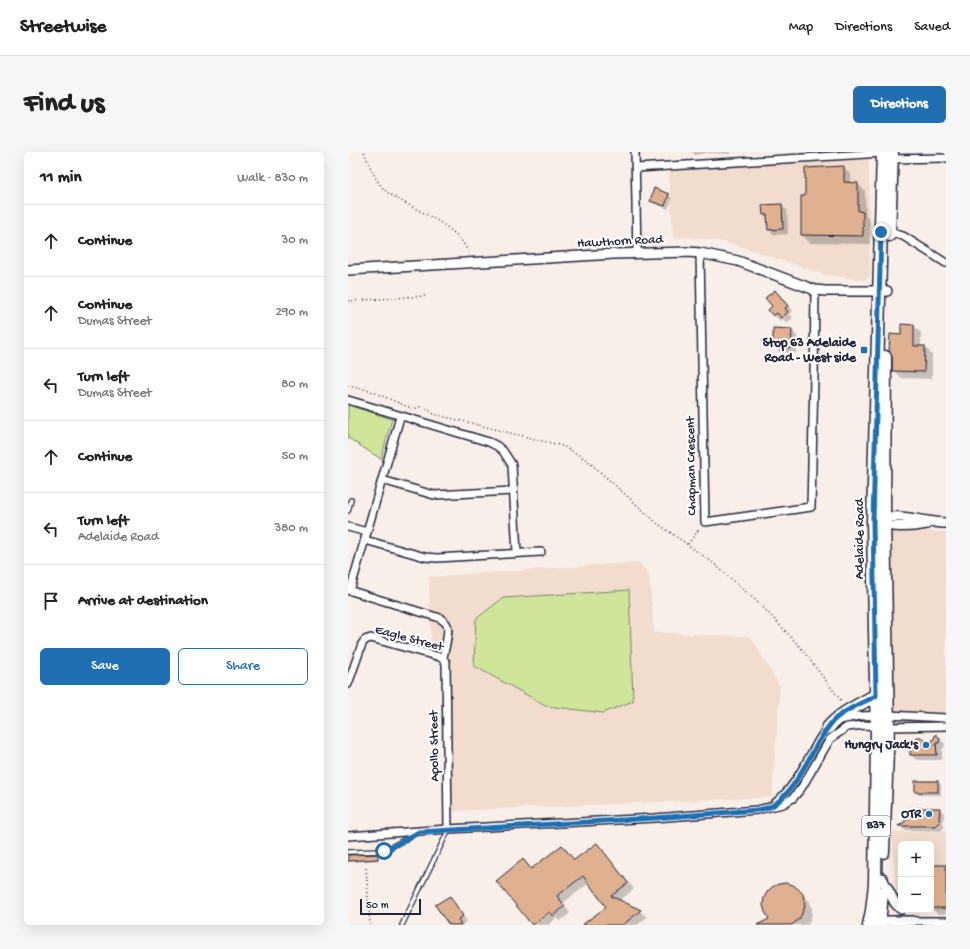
<!DOCTYPE html>
<html lang="en">
<head>
<meta charset="utf-8">
<style>
  body { margin:0; font-family:"Gochi Hand",sans-serif; background:#f6f6f6; color:#222 }
  .controls { position:absolute; right:12px; bottom:12px; display:grid; overflow:hidden; border-radius:6px; box-shadow:0 4px 16px #0002 }
  .controls button { width:36px; height:36px; display:grid; place-items:center; padding:0; border:0; border-bottom:1px solid #e0e0e0; background:#fff; color:#222; font:20px sans-serif }
  .scale { position:absolute; left:12px; bottom:10px; width:61px; box-sizing:border-box; padding-left:4px; border:2px solid #22223b; border-top:0; font-size:11px; line-height:14px; white-space:nowrap; color:#22223b; -webkit-text-stroke:3px #fff; paint-order:stroke }
  .stop { position:absolute; width:12px; height:12px; margin:-9px; border:3px solid #1f6fb2; border-radius:50%; background:#fff }
  .stop.end { background:#1f6fb2; border-color:#fff; box-shadow:0 1px 4px #0008 }
  .list { margin:0; padding:0; list-style:none }
  h2 { display:flex; justify-content:space-between; align-items:center; height:52px; margin:0; padding:0 16px; font-size:17px }
  h2 small { font-size:13px; font-weight:400; color:#767676 }
  .list li { display:grid; grid-template-columns:26px 1fr auto; gap:12px; align-items:center; box-sizing:border-box; height:72px; padding:0 16px; border-top:1px solid #e0e0e0 }
  .list b { display:block; font-size:15px; white-space:nowrap }
  .list p { margin:0; font-size:13px; white-space:nowrap; color:#767676 }
  .list em { font-size:13px; font-style:normal; color:#767676 }
  .actions { display:flex; gap:8px; padding:12px 16px }
  .actions a { flex:1; padding:9px 0; border:1px solid #1f6fb2; border-radius:6px; text-align:center; font-size:14px; color:#1f6fb2 }
  .actions .main { background:#1f6fb2; color:#fff }
  .icon { flex:none; width:22px; height:22px; fill:none; stroke:currentColor; stroke-width:2; stroke-linecap:round; stroke-linejoin:round }
  .map { position:relative; flex:none; width:598px; height:773px; overflow:hidden; border-radius:6px }
  header { display:flex; align-items:center; gap:24px; box-sizing:border-box; height:56px; padding:0 20px; background:#fff; border-bottom:1px solid #e0e0e0 }
  header strong { font-size:19px }
  nav { display:flex; gap:22px; margin-inline-start:auto; font-size:14px }
  .intro { display:flex; align-items:center; justify-content:space-between; box-sizing:border-box; height:96px; padding:0 24px }
  h1 { margin:0; font-size:28px }
  .button { padding:10px 18px; border-radius:6px; background:#1f6fb2; color:#fff; font-size:14px; font-weight:700 }
  main { display:flex; gap:24px; padding:0 24px }
  aside { flex:1; background:#fff; border-radius:6px; box-shadow:0 4px 16px #0002 }
  .map>svg:first-child { display:block }
</style>
</head>
<body>
<header>
<strong>Streetwise</strong>
<nav><a>Map</a><a>Directions</a><a>Saved</a></nav>
</header>
<div class="intro"><h1>Find us</h1><a class="button">Directions</a></div>
<main>
<aside>
<h2>11 min<small>Walk · 830 m</small></h2>
<ul class="list">
<li><svg class="icon" aria-label="ahead" viewBox="0 0 24 24"><path d="M12 20V5M6 11l6-6 6 6"/></svg><div><b>Continue</b></div><em>30 m</em></li>
<li><svg class="icon" aria-label="ahead" viewBox="0 0 24 24"><path d="M12 20V5M6 11l6-6 6 6"/></svg><div><b>Continue</b><p>Dumas Street</p></div><em>290 m</em></li>
<li><svg class="icon" aria-label="left" viewBox="0 0 24 24"><path d="M17 20v-9H6M10 6l-5 5 5 5"/></svg><div><b>Turn left</b><p>Dumas Street</p></div><em>80 m</em></li>
<li><svg class="icon" aria-label="ahead" viewBox="0 0 24 24"><path d="M12 20V5M6 11l6-6 6 6"/></svg><div><b>Continue</b></div><em>50 m</em></li>
<li><svg class="icon" aria-label="left" viewBox="0 0 24 24"><path d="M17 20v-9H6M10 6l-5 5 5 5"/></svg><div><b>Turn left</b><p>Adelaide Road</p></div><em>380 m</em></li>
<li><svg class="icon" aria-label="arrive" viewBox="0 0 24 24"><path d="M6 21V4h12l-3 4 3 4H6"/></svg><div><b>Arrive at destination</b></div></li>
</ul>
<div class="actions"><a class="main">Save</a><a>Share</a></div>
</aside>
<div class="map">
<svg width="598" height="773" viewBox="0 0 598 773">
  <rect width="100%" height="100%" fill="#f9efe9"/>
  <filter id="ink" filterUnits="userSpaceOnUse"><feTurbulence type="fractalNoise" baseFrequency=".025" numOctaves="2"/><feDisplacementMap in="SourceGraphic" scale="8" xChannelSelector="R" yChannelSelector="G"/><feConvolveMatrix kernelMatrix="1 2 1 2 8 2 1 2 1" color-interpolation-filters="sRGB"/></filter>
  <g filter="url(#ink)">
    <g fill="#f1dcce">
      <polygon points="521,7 522,124 517,128 478,123 382,91 342,85 325,86 321,18"/>
      <polygon points="544,378 598,380 598,561 547,561"/>
      <polygon points="291,410 301,422 306,480 403,485 432,535 424,645 104,659 102,503 83,497 81,425"/>
      <polygon points="598,679 598,759 555,758 583,758 583,692 553,692 553,758 543,758 547,737 544,680"/>
    </g>
    <g fill="#cee59a" stroke="#78846a">
      <polygon points="0,253 44,267 33,307 0,286"/>
      <polygon points="281,438 285,549 255,561 199,554 126,514 128,467 155,446"/>
    </g>
    <g fill="#0003">
      <polygon points="344,0 382,0 382,2 359,1 347,3"/>
      <polygon points="495,15 503,23 503,32 510,32 517,39 518,64 522,68 522,92 462,91 454,83 454,45 458,45"/>
      <polygon points="306,37 321,43 324,47 320,57 307,52 303,49"/>
      <polygon points="433,53 439,58 440,82 426,83 421,77 421,67 416,63"/>
      <polygon points="427,139 445,159 441,162 445,166 439,171 435,167 432,169 421,158 425,154"/>
      <polygon points="566,174 573,181 573,195 577,195 584,203 584,227 553,226 545,218"/>
      <polygon points="444,178 449,184 448,201 431,200 426,194"/>
      <polygon points="588,584 597,592 596,596 594,597 594,608 568,608 563,603 582,594"/>
      <polygon points="589,630 593,633 593,643 572,643 568,640"/>
      <polygon points="591,657 596,661 595,673 597,674 593,679 556,678 552,674"/>
      <polygon points="249,692 286,737 271,749 292,759 299,765 289,773 236,773 260,755 241,731 215,751 222,761 212,769 208,766 200,773 187,773 206,758 175,708 184,717 227,709"/>
      <polygon points="29,703 31,708 0,710 0,704"/>
      <polygon points="598,714 598,762 589,762 583,755"/>
      <polygon points="450,737 462,750 464,756 464,762 460,773 411,773 422,767"/>
      <polygon points="101,745 119,769 114,773 102,773"/>
    </g>
    <g fill="#dfb190" stroke="#22223b">
      <polygon points="496,14 496,30 510,31 510,59 515,60 515,84 453,83 453,44 457,44 457,16"/>
      <polygon points="306,36 321,42 317,54 302,49"/>
      <polygon points="434,52 435,77 420,78 419,63 415,63 414,53"/>
      <polygon points="427,138 440,154 437,156 440,160 433,166 429,161 425,164 420,158 424,154 417,146"/>
      <polygon points="553,172 566,173 566,194 577,194 576,220 544,219 544,205 541,199 542,182 553,183"/>
      <polygon points="425,176 444,177 443,196 425,195"/>
      <polygon points="588,582 588,583 592,586 591,591 588,591 589,603 562,603 562,594 565,594 569,585 573,585 582,593"/>
      <rect x="567" y="629" width="23" height="11"/>
      <polygon points="562,656 592,656 591,668 593,669 588,674 550,674 559,668 554,663"/>
      <polygon points="249,691 280,731 263,744 293,758 275,773 234,773 258,755 235,724 209,744 217,754 205,764 202,760 185,773 184,773 148,729 175,707 183,717 214,693 226,708"/>
      <polygon points="30,702 30,707 0,709 0,703"/>
      <rect x="583" y="713" width="15" height="43"/>
      <polygon points="438,731 445,733 450,737 455,742 457,754 452,766 444,773 409,773 421,767 417,760 415,753 416,746 419,740 424,735 431,732"/>
      <polygon points="102,744 115,764 110,768 113,773 101,773 87,753"/>
    </g>
    <g fill="none" stroke-linecap="round" stroke-linejoin="round">
      <g stroke="#22223b" stroke-width="6">
        <g id="service">
          <polyline points="0,359 3,348"/>
          <polyline points="0,700 36,699 68,681"/>
          <polyline points="54,773 101,677"/>
        </g>
      </g>
      <g stroke="#22223b" stroke-width="10">
        <g id="minor">
          <polyline points="287,0 289,102"/>
          <polyline points="540,7 598,6"/>
          <polyline points="288,16 535,1"/>
          <polyline points="541,80 555,84 598,111"/>
          <polyline points="352,101 357,370 463,355 466,226 467,138"/>
          <polyline points="0,248 141,290 149,294 155,299 164,313 169,401"/>
          <polyline points="34,328 86,343 165,339"/>
          <polyline points="0,375 19,380"/>
          <polyline points="17,388 77,405 89,406 193,400"/>
          <path d="M 0,438 L 92,466 C 94,468 98,470 99,473 C 102,479 96,499 95,506"/>
          <polyline points="2,439 52,265"/>
          <polyline points="0,532 14,492 17,488 23,486 92,505 98,510 100,677"/>
          <polyline points="492,568 511,564 540,563 598,566"/>
          <path d="M 426,652 C 443,639 453,620 463,602 C 469,592 474,580 483,574"/>
          <polyline points="0,684 100,677 307,666 409,658 435,652 445,646 454,635 482,587 499,575 517,573 540,575 598,574"/>
          <polyline points="565,769 598,769"/>
        </g>
      </g>
      <g stroke="#22223b" stroke-width="12">
        <g id="tertiary">
          <polyline points="0,118 266,102 340,100 352,101 390,109 467,138 477,139 539,139"/>
          <path d="M 530,367 C 548,360 578,371 598,371"/>
          <path d="M 530,371 C 544,376 564,375 579,372"/>
          <polyline points="534,726 547,751 553,757"/>
          <polyline points="528,773 532,769 565,769"/>
        </g>
      </g>
      <g stroke="#22223b" stroke-width="15">
        <g id="primary">
          <polyline points="541,83 544,0"/>
          <path d="M 480,576 C 492,561 511,553 528,543"/>
          <polyline points="535,700 540,575 536,367 537,205"/>
          <polyline points="521,773 524,759 527,732 529,586 525,369 535,0"/>
          <polyline points="531,773 534,741"/>
        </g>
      </g>
      <g stroke="#22223b" stroke-width="1.5" stroke-dasharray="1 3" stroke-linecap="butt">
        <path d="M 16,0 C 22,14 27,30 39,40 C 62,57 112,72 121,103"/>
        <polyline points="0,149 77,144"/>
        <polyline points="0,234 20,238 65,257 75,254 86,262 215,294 239,308 309,371 364,410 414,454 453,496 494,550"/>
        <polyline points="340,392 352,376"/>
        <polyline points="18,716 22,773"/>
      </g>
      <use href="#service" stroke="#fff" stroke-width="3.5"/>
      <use href="#minor" stroke="#fff" stroke-width="7"/>
      <use href="#tertiary" stroke="#fff" stroke-width="9"/>
      <use href="#primary" stroke="#fff" stroke-width="12"/>
    </g>
  </g>
  <g fill="none" stroke-linecap="round" stroke-linejoin="round" filter="url(#ink)">
    <path stroke="#1f6fb2" stroke-width="5" d="M 36,699 L 71,680 L 307,666 L 409,658 C 414,657 420,656 424,654 C 451,638 464,593 485,569 C 496,558 514,551 528,544 L 525,369 L 533,80"/>
  </g>
  <g fill="#1f6fb2" stroke="#fff" stroke-width="1.5">
    <rect x="512" y="194" width="8" height="8" rx="2"/>
    <circle cx="578" cy="593" r="4"/>
    <circle cx="581" cy="662" r="4"/>
  </g>
  <g text-anchor="middle" dominant-baseline="central" stroke-width="4" stroke-linejoin="round" paint-order="stroke">
    <rect fill="#fff" stroke="#646476" stroke-width="1" x="514" y="664" width="28" height="20" rx="3"/>
    <g font-size="12" font-weight="bold" fill="#22223b">
      <text x="528" y="674">B37</text>
    </g>
    <g font-size="13" fill="#22223b" stroke="#fff">
      <text transform="translate(272 90) rotate(-3)">Hawthorn Road</text>
      <text transform="translate(344 314) rotate(-91)">Chapman Crescent</text>
      <text transform="translate(512 387) rotate(-90)">Adelaide Road</text>
      <text transform="translate(61 487) rotate(15)">Eagle Street</text>
      <text transform="translate(87 594) rotate(-91)">Apollo Street</text>
    </g>
    <g font-size="13" font-weight="bold" fill="#22223b" stroke="#fff" text-anchor="end">
      <text x="508" y="191">Stop 63 Adelaide<tspan x="508" dy="15">Road - West side</tspan></text>
      <text x="570" y="593">Hungry Jack's</text>
      <text x="573" y="662">OTR</text>
    </g>
  </g>
</svg>
<div class="controls">
<button>+</button>
<button>−</button>
</div>
<div class="scale">50 m</div>
<div class="stop" style="left:36px;top:699px"></div>
<div class="stop end" style="left:533px;top:80px"></div>
</div>
</main>
</body>
</html>
